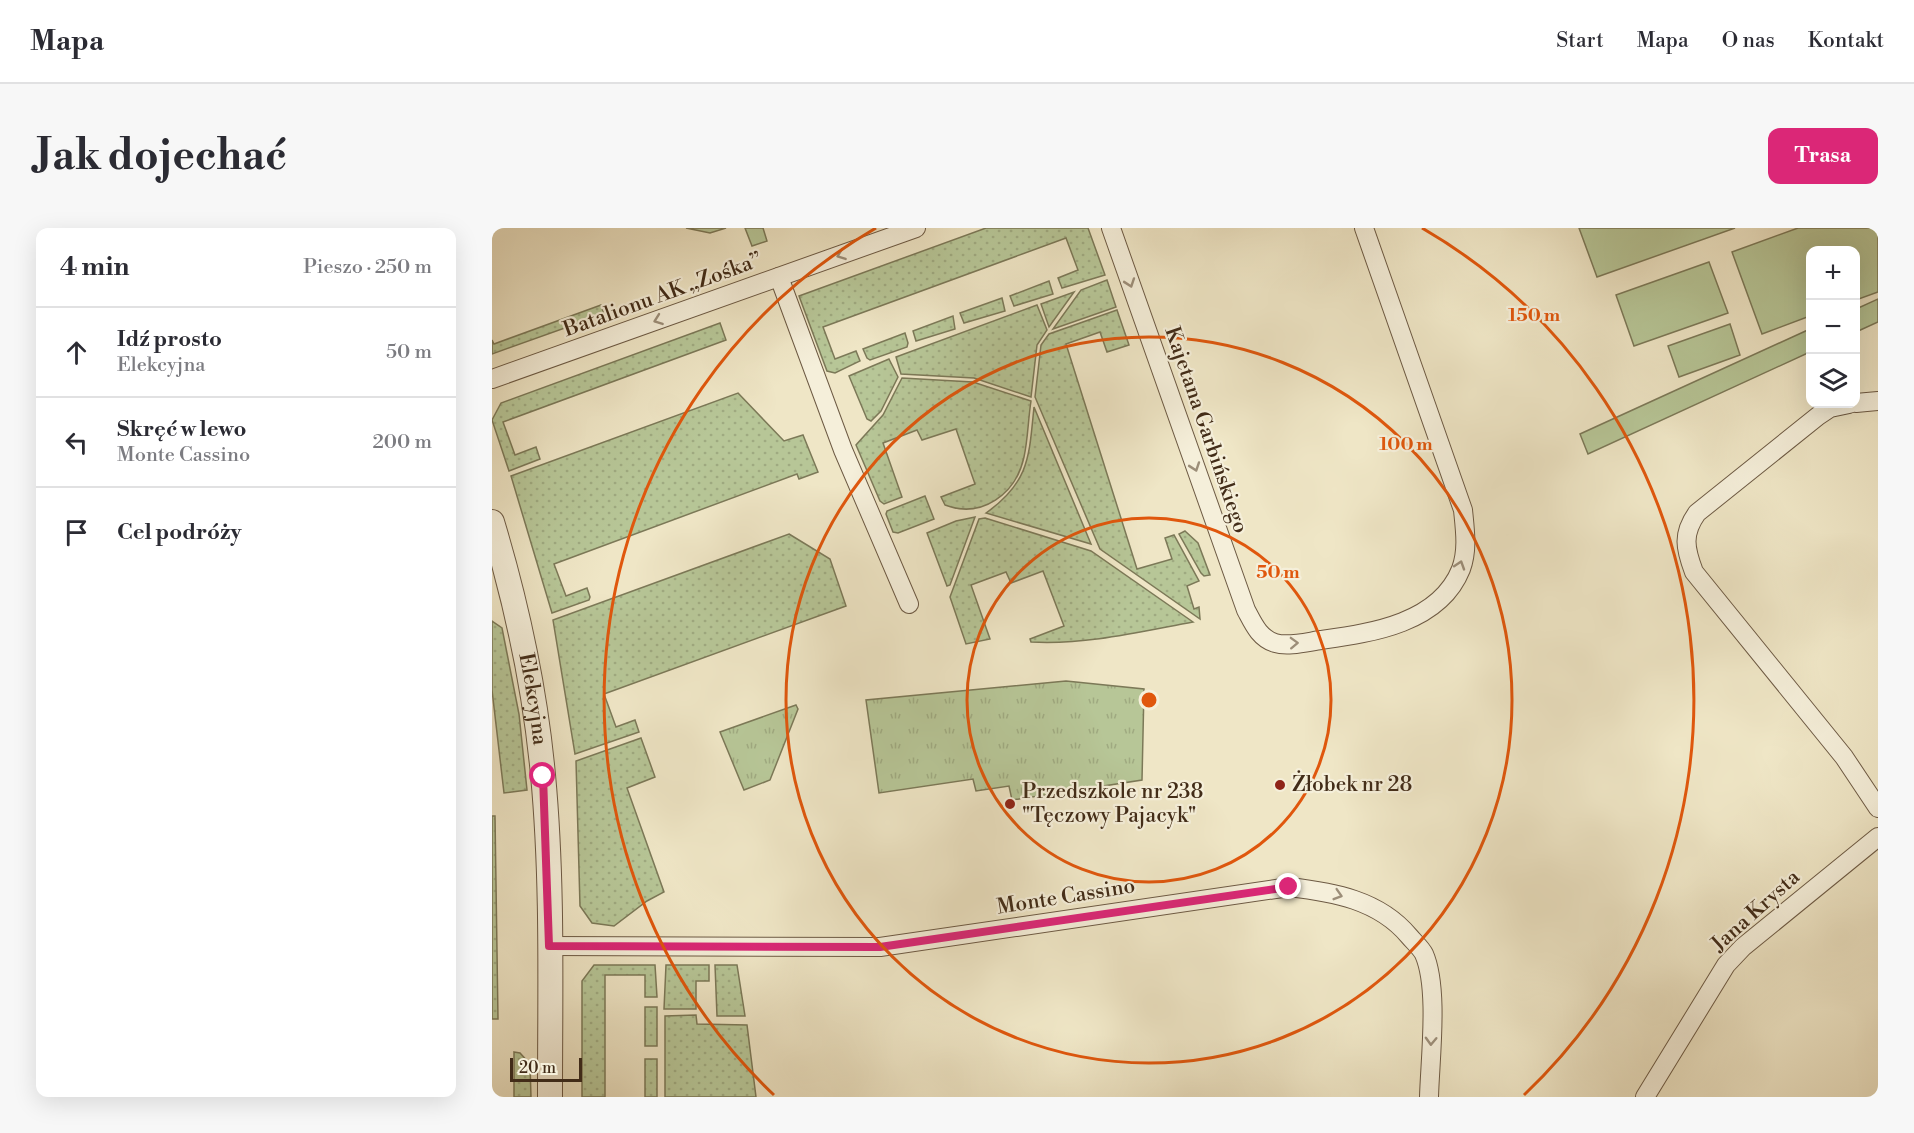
<!DOCTYPE html>
<html lang="pl">
<head>
<meta charset="utf-8">
<style>
  body { margin:0; font-family:"Libre Bodoni",serif; background:#f7f7f7; color:#2b2b33 }
  .controls { position:absolute; right:18px; top:18px; display:grid; overflow:hidden; border-radius:12px; box-shadow:0 6px 24px #0002 }
  .controls button { width:54px; height:54px; display:grid; place-items:center; padding:0; border:0; border-bottom:2px solid #e1e1e2; background:#fff; color:#2b2b33; font:30px sans-serif }
  .scale { position:absolute; left:18px; bottom:15px; width:72px; box-sizing:border-box; padding-left:6px; border:3px solid #422c18; border-top:0; font-size:16px; line-height:21px; white-space:nowrap; color:#422c18; -webkit-text-stroke:4px #f5efda; paint-order:stroke }
  .stop { position:absolute; width:18px; height:18px; margin:-14px; border:4px solid #db2777; border-radius:50%; background:#fff }
  .stop.end { background:#db2777; border-color:#fff; box-shadow:0 2px 6px #0008 }
  .list { margin:0; padding:0; list-style:none }
  h2 { display:flex; justify-content:space-between; align-items:center; height:78px; margin:0; padding:0 24px; font-size:26px }
  h2 small { font-size:20px; font-weight:400; color:#7c7c81 }
  .list li { display:grid; grid-template-columns:39px 1fr auto; gap:18px; align-items:center; box-sizing:border-box; height:90px; padding:0 24px; border-top:2px solid #e1e1e2 }
  .list b { display:block; font-size:22px; white-space:nowrap }
  .list p { margin:0; font-size:20px; white-space:nowrap; color:#7c7c81 }
  .list em { font-size:20px; font-style:normal; color:#7c7c81 }
  .icon { flex:none; width:33px; height:33px; fill:none; stroke:currentColor; stroke-width:2; stroke-linecap:round; stroke-linejoin:round }
  .map { position:relative; flex:none; width:1386px; height:869px; overflow:hidden; border-radius:12px }
  header { display:flex; align-items:center; gap:36px; box-sizing:border-box; height:84px; padding:0 30px; background:#fff; border-bottom:2px solid #e1e1e2 }
  header strong { font-size:28px }
  nav { display:flex; gap:33px; margin-inline-start:auto; font-size:21px }
  .intro { display:flex; align-items:center; justify-content:space-between; box-sizing:border-box; height:144px; padding:0 36px }
  h1 { margin:0; font-size:42px }
  .button { padding:15px 27px; border-radius:12px; background:#db2777; color:#fff; font-size:21px; font-weight:700 }
  main { display:flex; gap:36px; padding:0 36px }
  aside { flex:1; background:#fff; border-radius:12px; box-shadow:0 6px 24px #0002 }
  .map>svg:first-child { display:block }
</style>
</head>
<body>
<header>
<strong>Mapa</strong>
<nav><a>Start</a><a>Mapa</a><a>O nas</a><a>Kontakt</a></nav>
</header>
<div class="intro"><h1>Jak dojechać</h1><a class="button">Trasa</a></div>
<main>
<aside>
<h2>4 min<small>Pieszo · 250 m</small></h2>
<ul class="list">
<li><svg class="icon" aria-label="ahead" viewBox="0 0 24 24"><path d="M12 20V5M6 11l6-6 6 6"/></svg><div><b>Idź prosto</b><p>Elekcyjna</p></div><em>50 m</em></li>
<li><svg class="icon" aria-label="left" viewBox="0 0 24 24"><path d="M17 20v-9H6M10 6l-5 5 5 5"/></svg><div><b>Skręć w lewo</b><p>Monte Cassino</p></div><em>200 m</em></li>
<li><svg class="icon" aria-label="arrive" viewBox="0 0 24 24"><path d="M6 21V4h12l-3 4 3 4H6"/></svg><div><b>Cel podróży</b></div></li>
</ul>
</aside>
<div class="map">
<svg width="1386" height="869" viewBox="0 0 1386 869">
  <defs>
    <pattern id="grass-dots" width="8" height="8" patternUnits="userSpaceOnUse" patternTransform="scale(1.5)"><rect width="8" height="8" fill="#b7c697"/><path d="M2 2h.1M6 6h.1" fill="none" stroke="#9faa81" stroke-width="1.8" stroke-linecap="round"/></pattern>
    <pattern id="park-tufts" width="24" height="20" patternUnits="userSpaceOnUse" patternTransform="scale(1.5)"><rect width="24" height="20" fill="#b7c697"/><path d="M3 7l-1-3M5 7V3M7 7l1-3M15 17l-1-3M17 17v-4M19 17l1-3" fill="none" stroke="#9faa81"/></pattern>
  </defs>
  <rect width="100%" height="100%" fill="#efe6c6"/>
  <filter id="stains"><feTurbulence type="fractalNoise" baseFrequency=".00333" numOctaves="4"/><feColorMatrix values="0 0 0 0 .2 0 0 0 0 .09 0 0 0 0 .02 0 0 0 .5 -.17"/></filter>
  <radialGradient id="worn" r=".72"><stop offset=".6" stop-color="#630" stop-opacity="0"/><stop offset="1" stop-color="#630" stop-opacity=".3"/></radialGradient>
  <g fill="url(#grass-dots)" stroke="#7c7958" stroke-width="1.5">
    <polygon points="494,0 596,0 613,47 570,60 566,50 586,42 574,10 331,99 343,131 364,123 368,133 343,145 335,143 307,68"/>
    <polygon points="615,52 624,79 561,101 589,62"/>
    <polygon points="557,53 561,66 522,78 518,68"/>
    <polygon points="582,64 557,99 549,76"/>
    <polygon points="510,70 513,83 472,95 468,85"/>
    <polygon points="109,77 112,86 0,126 0,112 2,116"/>
    <polygon points="545,77 555,102 545,117 539,169 482,150 409,146 404,129"/>
    <polygon points="625,82 637,117 615,124 608,104 574,116 645,341 680,331 673,310 682,307 707,353 695,358 702,381 707,379 708,391 608,321 543,169 549,117 557,106"/>
    <polygon points="461,88 463,101 424,113 421,103"/>
    <polygon points="228,95 234,112 11,194 23,227 44,219 48,231 17,243 0,192 9,175"/>
    <polygon points="413,105 416,115 415,119 378,132 375,130 371,121"/>
    <polygon points="397,131 406,149 389,183 379,193 375,191 357,148"/>
    <path d="M 410,150 L 481,154 L 539,173 C 536,192 536,211 532,229 C 524,266 490,291 453,277 L 449,269 L 483,256 L 464,201 L 430,212 L 425,202 L 391,215 L 410,269 L 392,276 L 388,273 L 364,217 L 391,187 Z"/>
    <polygon points="246,165 292,213 311,207 326,244 307,251 305,246 62,336 74,368 95,360 98,369 97,372 60,385 19,248"/>
    <path d="M 542,179 L 599,316 L 494,285 C 538,254 537,228 542,179 Z"/>
    <polygon points="433,268 442,291 406,305 401,304 394,286 395,283"/>
    <polygon points="483,289 458,357 455,358 435,305 464,293"/>
    <path d="M 493,290 L 599,323 L 701,394 C 647,404 594,417 539,414 L 538,411 L 572,398 L 551,343 L 519,355 L 514,344 L 479,357 L 498,411 L 474,416 L 458,369 L 487,291 Z"/>
    <polygon points="693,303 706,315 718,347 712,348 709,345 687,306"/>
    <polygon points="297,306 338,331 354,378 112,466 124,499 143,492 147,504 83,526 61,392"/>
    <polygon points="0,393 10,400 27,486 35,562 12,565 0,462"/>
    <polygon points="149,510 163,549 135,560 172,664 155,673 122,698 100,695 88,678 84,533"/>
    <polygon points="0,588 3,588 6,791 0,791"/>
    <polygon points="102,737 163,737 165,769 153,769 153,747 113,747 113,869 90,869 90,753"/>
    <polygon points="174,737 217,737 217,753 204,753 204,781 172,781"/>
    <polygon points="223,737 245,737 253,788 225,788"/>
    <rect x="153" y="779" width="12" height="39"/>
    <polygon points="204,787 205,796 255,797 264,869 173,869 173,788"/>
    <polygon points="22,824 28,825 38,836 39,869 22,869"/>
    <rect x="153" y="831" width="12" height="38"/>
  </g>
  <g fill="url(#park-tufts)" stroke="#7c7958" stroke-width="1.5">
    <polygon points="574,453 652,461 650,552 520,572 517,558 484,563 481,551 387,565 374,472"/>
    <polygon points="304,477 306,481 278,552 252,562 228,504"/>
  </g>
  <g fill="#b7c697" stroke="#7c7958" stroke-width="1.5">
    <polygon points="194,0 234,0 218,5"/>
    <polygon points="253,0 271,0 275,13 260,18"/>
    <polygon points="1087,0 1243,0 1105,49"/>
    <polygon points="1306,0 1386,0 1386,64 1364,72 1364,22 1318,22 1318,88 1270,106 1240,24"/>
    <polygon points="1217,34 1236,85 1142,118 1124,67"/>
    <polygon points="1386,71 1386,94 1364,104 1364,81"/>
    <polygon points="1238,96 1248,127 1187,149 1176,118"/>
    <polygon points="1318,101 1318,124 1096,226 1088,206"/>
  </g>
  <g fill="none" stroke-linecap="round" stroke-linejoin="round">
    <g stroke="#6d5a44" stroke-width="20">
      <g id="minor">
        <path d="M 619,0 L 754,382 C 761,395 767,410 783,415 C 796,419 815,414 829,412 C 878,405 947,396 969,341 C 976,322 973,302 971,282 L 872,0"/>
        <polyline points="287,49 351,222 417,376"/>
        <polyline points="0,151 424,0"/>
        <polyline points="1364,175 1386,173"/>
        <path d="M 1357,176 L 1338,180 L 1326,188 L 1205,285 C 1190,306 1193,320 1202,344 L 1352,529 L 1386,580"/>
        <path d="M 58,718 L 388,719 L 797,659 C 841,664 887,672 917,708 C 922,714 929,720 932,726 C 947,760 938,831 937,869"/>
        <polyline points="1153,869 1234,737 1251,719 1386,609"/>
      </g>
    </g>
    <g stroke="#6d5a44" stroke-width="26">
      <g id="tertiary">
        <path id="s1" d="M 0,294 C 25,377 43,460 51,547 C 61,654 58,762 58,869"/>
      </g>
    </g>
    <use href="#minor" stroke="#f5efda" stroke-width="18"/>
    <use href="#tertiary" stroke="#f5efda" stroke-width="24"/>
  </g>
  <defs><path id="oneway-chevron" d="M-2-3.5L2.5 0L-2 3.5" fill="none" stroke-width="1.6" stroke-linecap="round" stroke-linejoin="round" transform="scale(1.5)"/></defs>
  <g stroke="#9c8e79">
    <use href="#oneway-chevron" transform="translate(349 27) rotate(160)"/>
    <use href="#oneway-chevron" transform="translate(638 55) rotate(71)"/>
    <use href="#oneway-chevron" transform="translate(166 92) rotate(160)"/>
    <use href="#oneway-chevron" transform="translate(703 239) rotate(71)"/>
    <use href="#oneway-chevron" transform="translate(968 337) rotate(-72)"/>
    <use href="#oneway-chevron" transform="translate(802 415) rotate(-2)"/>
    <use href="#oneway-chevron" transform="translate(846 667) rotate(17)"/>
    <use href="#oneway-chevron" transform="translate(939 813) rotate(92)"/>
  </g>
  <g fill="none" stroke-linecap="round" stroke-linejoin="round">
    <polyline stroke="#db2777" stroke-width="8" points="51,548 57,718 388,719 797,659"/>
  </g>
  <g fill="none" stroke="#e0570d" stroke-width="3">
    <circle cx="657" cy="472" r="182"/>
    <circle cx="657" cy="472" r="363"/>
    <path d="M282 867A545 545 0 0 1 384 0M930 0A545 545 0 0 1 1032 867"/>
  </g>
  <g fill="#8f2418" stroke="#f5efda" stroke-width="2">
    <circle cx="788" cy="557" r="6"/>
    <circle cx="518" cy="576" r="6"/>
  </g>
  <g text-anchor="middle" dominant-baseline="central" stroke-width="4.5" stroke-linejoin="round" paint-order="stroke">
    <g font-size="21" fill="#422c18" stroke="#f5efda">
      <text transform="translate(171 67) rotate(-20)">Batalionu AK „Zośka”</text>
      <text transform="translate(714 202) rotate(71)">Kajetana Garbińskiego</text>
      <text stroke="none"><textPath href="#s1" startOffset="182">Elekcyjna</textPath></text>
      <text transform="translate(574 669) rotate(-9)">Monte Cassino</text>
      <text transform="translate(1264 683) rotate(-42)">Jana Krysta</text>
    </g>
    <g font-size="21" fill="#422c18" stroke="#f5efda" text-anchor="start">
      <text x="800" y="557">Żłobek nr 28</text>
      <text x="530" y="564">Przedszkole nr 238<tspan x="530" dy="24">"Tęczowy Pajacyk"</tspan></text>
    </g>
  </g>
  <circle cx="657" cy="472" r="9" fill="#e0570d" stroke="#f5efda" stroke-width="3"/>
  <g font-size="18" text-anchor="middle" font-weight="bold" fill="#e0570d" stroke="#f5efda" stroke-width="4.5" stroke-linejoin="round" paint-order="stroke">
    <text x="1042" y="93">150 m</text>
    <text x="914" y="222">100 m</text>
    <text x="786" y="350">50 m</text>
  </g>
  <rect width="100%" height="100%" filter="url(#stains)"/>
  <rect width="100%" height="100%" fill="url(#worn)"/>
</svg>
<div class="controls">
<button>+</button>
<button>−</button>
<button><svg class="icon" aria-label="layers" viewBox="0 0 24 24"><path d="M12 4l9 5-9 5-9-5zM3 14l9 5 9-5"/></svg></button>
</div>
<div class="scale">20 m</div>
<div class="stop" style="left:51px;top:548px"></div>
<div class="stop end" style="left:797px;top:659px"></div>
</div>
</main>
</body>
</html>
